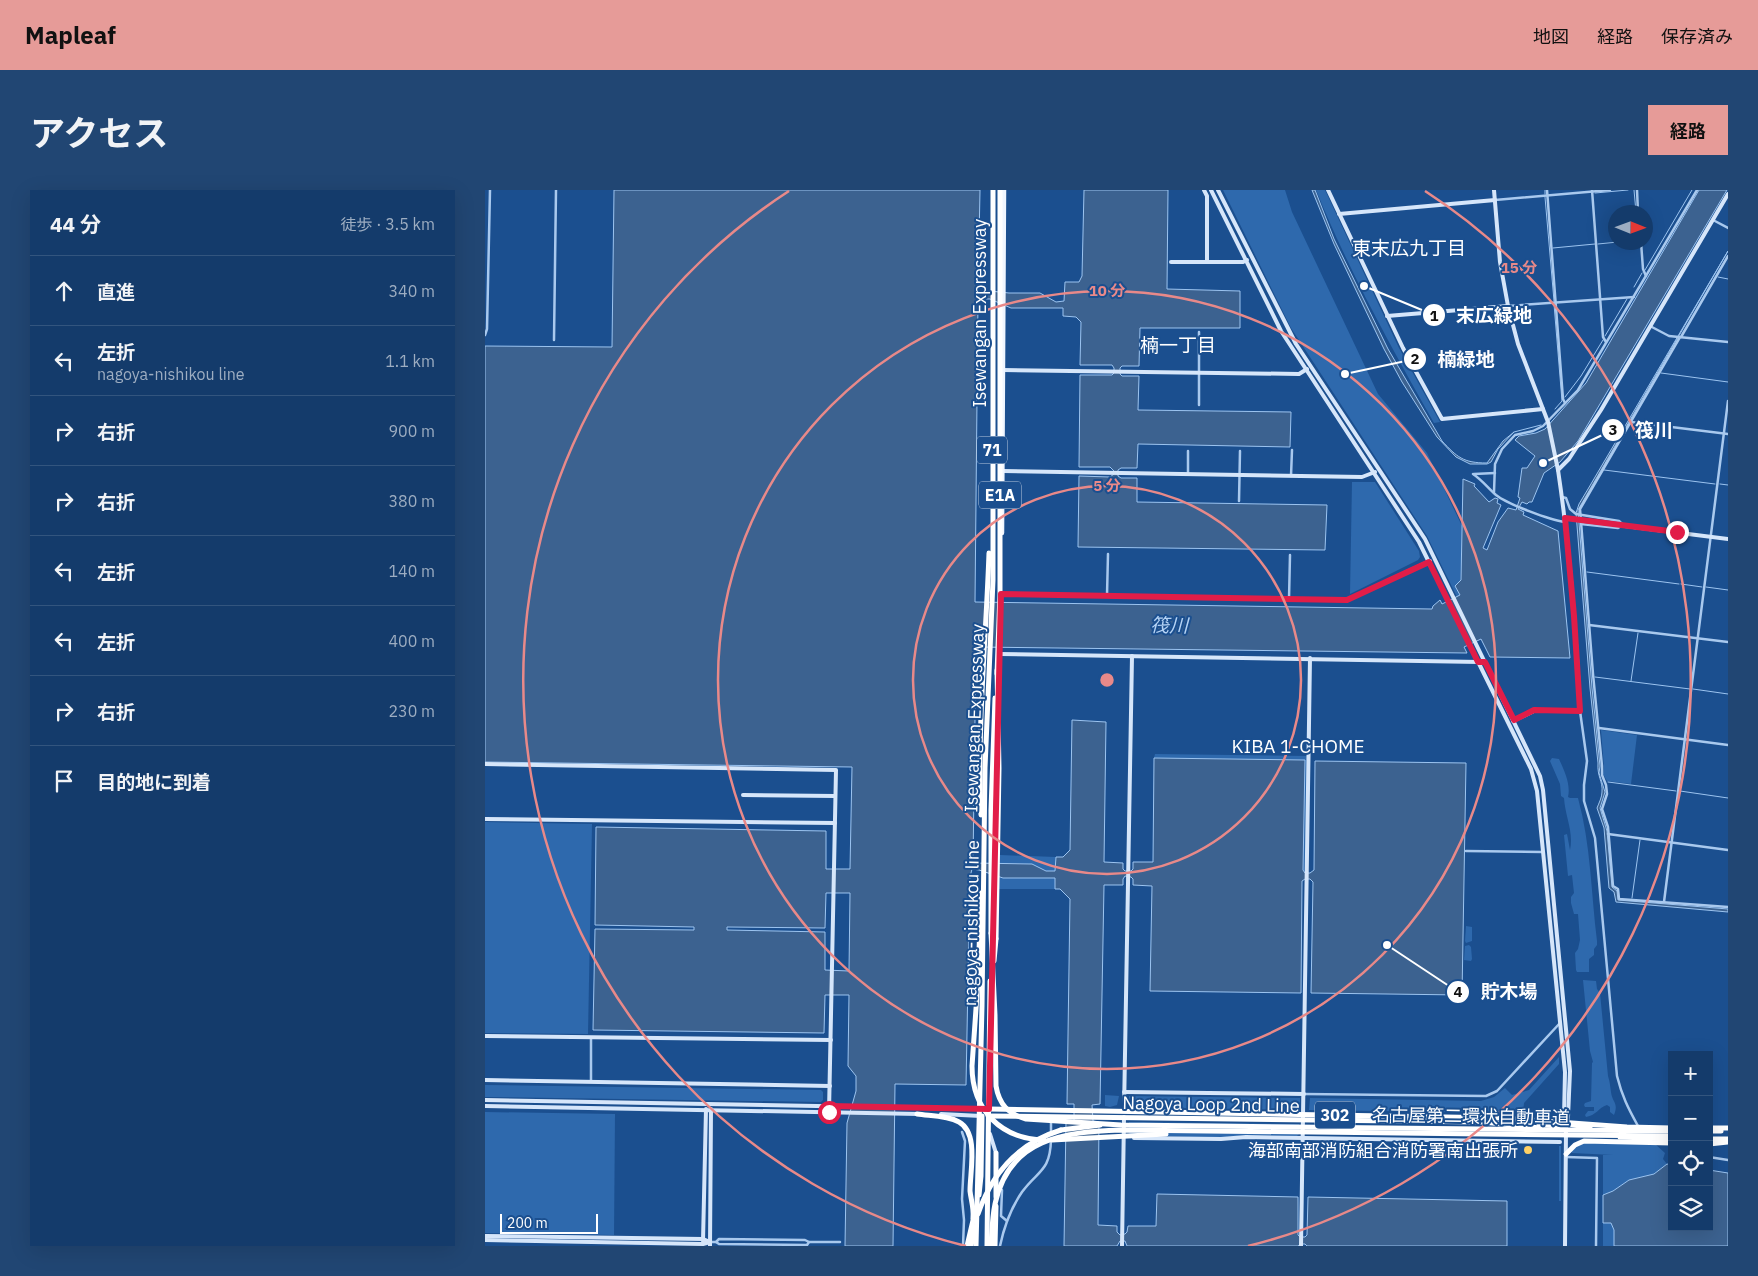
<!DOCTYPE html>
<html lang="ja">
<head>
<meta charset="utf-8">
<style>
  body { margin:0; font-family:"IBM Plex Sans","Noto Sans JP",sans-serif; background:#214673; color:#f1f3f6 }
  .controls { position:absolute; right:15px; bottom:15px; display:grid; overflow:hidden; border-radius:0px; box-shadow:0 5px 20px #0002 }
  .controls button { width:45px; height:45px; display:grid; place-items:center; padding:0; border:0; border-bottom:1px solid #33557e; background:#143b6b; color:#f1f3f6; font:25px sans-serif }
  .compass { position:absolute; left:1123px; top:15px; width:45px; height:45px; border-radius:50%; background:#143b6b; box-shadow:0 5px 20px #0002; rotate:91deg }
  .scale { position:absolute; left:15px; bottom:12px; width:98px; box-sizing:border-box; padding-left:5px; border:2px solid #fff; border-top:0; font-size:14px; line-height:18px; white-space:nowrap; color:#fff; -webkit-text-stroke:4px #1b4f8f; paint-order:stroke }
  .stop { position:absolute; width:15px; height:15px; margin:-11px; border:4px solid #e11d48; border-radius:50%; background:#fff }
  .stop.end { background:#e11d48; border-color:#fff; box-shadow:0 1px 5px #0008 }
  .list { margin:0; padding:0; list-style:none }
  h2 { display:flex; justify-content:space-between; align-items:center; height:65px; margin:0; padding:0 20px; font-size:21px }
  h2 small { font-size:16px; font-weight:400; color:#9dadc1 }
  .list li { display:grid; grid-template-columns:32px 1fr auto; gap:15px; align-items:center; box-sizing:border-box; height:70px; padding:0 20px; border-top:1px solid #33557e }
  .list b { display:block; font-size:19px; white-space:nowrap }
  .list p { margin:0; font-size:16px; white-space:nowrap; color:#9dadc1 }
  .list em { font-size:16px; font-style:normal; color:#9dadc1 }
  .icon { flex:none; width:28px; height:28px; fill:none; stroke:currentColor; stroke-width:2; stroke-linecap:round; stroke-linejoin:round }
  .map { position:relative; flex:none; width:1243px; height:1056px; overflow:hidden; border-radius:0px }
  header { display:flex; align-items:center; gap:30px; box-sizing:border-box; height:70px; padding:0 25px; background:#e69b98; color:#111 }
  header strong { font-size:24px }
  nav { display:flex; gap:28px; margin-inline-start:auto; font-size:18px }
  .intro { display:flex; align-items:center; justify-content:space-between; box-sizing:border-box; height:120px; padding:0 30px }
  h1 { margin:0; font-size:35px }
  .button { padding:12px 22px; border-radius:0px; background:#e69b98; color:#111; font-size:18px; font-weight:700 }
  main { display:flex; gap:30px; padding:0 30px }
  aside { flex:1; background:#143b6b; border-radius:0px; box-shadow:0 5px 20px #0002 }
  .map>svg:first-child { display:block }
</style>
</head>
<body>
<header>
<strong>Mapleaf</strong>
<nav><a>地図</a><a>経路</a><a>保存済み</a></nav>
</header>
<div class="intro"><h1>アクセス</h1><a class="button">経路</a></div>
<main>
<aside>
<h2>44 分<small>徒歩 · 3.5 km</small></h2>
<ul class="list">
<li><svg class="icon" aria-label="ahead" viewBox="0 0 24 24"><path d="M12 20V5M6 11l6-6 6 6"/></svg><div><b>直進</b></div><em>340 m</em></li>
<li><svg class="icon" aria-label="left" viewBox="0 0 24 24"><path d="M17 20v-9H6M10 6l-5 5 5 5"/></svg><div><b>左折</b><p>nagoya-nishikou line</p></div><em>1.1 km</em></li>
<li><svg class="icon" aria-label="right" viewBox="0 0 24 24"><path d="M7 20v-9h11M14 6l5 5-5 5"/></svg><div><b>右折</b></div><em>900 m</em></li>
<li><svg class="icon" aria-label="right" viewBox="0 0 24 24"><path d="M7 20v-9h11M14 6l5 5-5 5"/></svg><div><b>右折</b></div><em>380 m</em></li>
<li><svg class="icon" aria-label="left" viewBox="0 0 24 24"><path d="M17 20v-9H6M10 6l-5 5 5 5"/></svg><div><b>左折</b></div><em>140 m</em></li>
<li><svg class="icon" aria-label="left" viewBox="0 0 24 24"><path d="M17 20v-9H6M10 6l-5 5 5 5"/></svg><div><b>左折</b></div><em>400 m</em></li>
<li><svg class="icon" aria-label="right" viewBox="0 0 24 24"><path d="M7 20v-9h11M14 6l5 5-5 5"/></svg><div><b>右折</b></div><em>230 m</em></li>
<li><svg class="icon" aria-label="arrive" viewBox="0 0 24 24"><path d="M6 21V4h12l-3 4 3 4H6"/></svg><div><b>目的地に到着</b></div></li>
</ul>
</aside>
<div class="map">
<svg width="1243" height="1056" viewBox="0 0 1243 1056">
  <rect width="100%" height="100%" fill="#1b4f8f"/>
  <g fill="#2e69ad">
    <polygon points="738,0 800,0 807,22 893,204 942,263 977,336 975,405 972,407 942,346 806,138"/>
    <path d="M 831,0 L 840,0 L 914,158 L 955,232 L 949,233 C 906,157 864,81 831,0 Z"/>
    <polygon points="867,292 890,292 934,361 935,367 933,370 865,404"/>
    <polygon points="1116,540 1152,545 1146,594 1122,591 1118,584 1119,577"/>
    <polygon points="670,564 823,566 820,683 669,568"/>
    <path d="M 1067,568 L 1074,569 C 1079,580 1086,594 1083,607 L 1085,608 L 1093,608 C 1106,655 1106,703 1112,751 L 1112,755 L 1109,759 L 1109,765 L 1104,769 L 1104,782 L 1092,782 L 1091,780 L 1090,763 L 1093,759 L 1095,750 L 1093,724 L 1089,724 L 1086,713 L 1086,707 L 1089,703 L 1087,685 L 1083,686 L 1079,645 L 1082,644 L 1085,660 C 1089,642 1080,626 1079,608 L 1076,606 L 1075,594 L 1065,571 Z"/>
    <polygon points="0,632 107,634 103,844 0,843"/>
    <polygon points="515,665 571,667 570,681 561,681 547,674 515,673"/>
    <polygon points="514,687 518,688 571,688 570,699 514,699"/>
    <polygon points="981,736 987,737 987,751 981,753 980,751"/>
    <polygon points="984,755 986,757 987,769 986,771 979,770 980,756"/>
    <path d="M 1098,790 L 1111,791 L 1112,799 L 1115,803 L 1123,886 C 1125,892 1125,896 1126,902 C 1127,912 1134,913 1129,925 L 1125,922 L 1125,917 L 1122,915 C 1113,918 1112,925 1101,927 L 1100,925 L 1103,921 L 1109,921 L 1109,917 L 1100,917 L 1099,915 L 1100,913 L 1106,911 L 1107,873 L 1108,872 L 1105,861 Z"/>
    <polygon points="1074,867 1074,874 1039,913 1038,923 824,920 825,908 996,911 1009,907 1020,898 1027,905 1044,900"/>
    <polygon points="0,895 336,900 338,902 338,910 336,912 0,907"/>
    <polygon points="620,905 634,906 632,915 625,917 620,916"/>
    <polygon points="644,906 815,908 815,920 644,917"/>
    <polygon points="0,922 130,924 129,1045 0,1043"/>
    <polygon points="644,932 814,934 814,944 812,946 761,945 733,948 646,945 644,943"/>
    <polygon points="1096,952 1170,954 1180,963 1178,969 1182,974 1170,984 1144,990 1128,1001 1118,1005 1118,965 1128,965 1087,963 1087,960"/>
    <rect x="1074" y="956" width="2" height="55"/>
    <polygon points="1126,1032 1129,1040 1129,1056 1118,1056 1118,1033"/>
  </g>
  <g fill="#3c6290" stroke="#9cc4f0" fill-rule="evenodd">
    <path d="M 129,0 L 495,0 L 493,102 L 505,101 L 524,103 L 555,103 L 571,112 L 579,111 L 580,92 L 594,92 L 597,86 L 599,0 L 683,0 L 682,99 L 755,101 L 755,138 L 655,138 L 654,176 L 637,176 L 635,178 L 635,184 L 637,186 L 654,186 L 653,220 L 806,222 L 805,257 L 653,254 L 652,278 L 636,278 L 633,280 L 633,286 L 636,288 L 652,288 L 652,312 L 842,315 L 840,360 L 593,357 L 594,286 L 625,287 L 629,284 L 629,281 L 625,277 L 594,277 L 595,185 L 627,185 L 629,183 L 629,178 L 627,175 L 595,175 L 596,132 L 591,127 L 578,126 L 578,118 L 526,118 L 505,109 L 493,109 L 490,412 L 947,419 L 948,416 L 955,410 L 957,414 L 975,405 L 970,396 L 976,390 L 978,289 L 990,294 L 989,296 L 1004,312 L 1010,308 L 1013,309 L 1012,313 L 1016,315 L 998,358 L 1002,360 L 1013,332 L 1023,318 L 1031,320 L 1035,308 L 1033,307 L 1037,278 L 1042,278 L 1050,266 L 1030,250 L 1034,246 L 1051,243 L 1060,239 L 1101,193 L 1214,0 L 1242,0 L 1093,251 L 1075,272 L 1059,283 L 1047,312 L 1044,312 L 1042,314 L 1037,312 L 1033,319 L 1039,322 L 1038,325 L 1073,341 L 1085,468 L 1005,467 L 996,449 L 979,457 L 982,463 L 491,457 L 488,673 L 547,674 L 561,681 L 570,681 L 571,667 L 578,667 L 585,660 L 587,530 L 621,532 L 619,672 L 638,673 L 638,679 L 640,681 L 646,681 L 648,679 L 648,672 L 668,672 L 669,568 L 820,570 L 818,680 L 820,683 L 825,683 L 829,680 L 830,571 L 981,573 L 977,805 L 826,803 L 828,692 L 825,689 L 820,689 L 817,691 L 816,803 L 665,801 L 667,696 L 648,695 L 648,689 L 646,687 L 640,686 L 638,689 L 638,695 L 619,695 L 615,914 L 607,915 L 608,931 L 614,932 L 613,1035 L 632,1036 L 632,1042 L 635,1045 L 640,1044 L 642,1042 L 643,1036 L 671,1036 L 672,1004 L 813,1007 L 813,1045 L 815,1047 L 820,1047 L 822,1045 L 823,1007 L 1022,1011 L 1022,1056 L 822,1056 L 820,1054 L 815,1054 L 813,1056 L 642,1056 L 640,1051 L 635,1051 L 632,1056 L 579,1056 L 581,931 L 589,931 L 589,914 L 582,914 L 585,709 L 575,699 L 570,699 L 570,688 L 518,688 L 494,680 L 487,679 L 485,687 L 481,895 L 410,894 L 408,1056 L 360,1056 L 362,933 L 371,901 L 371,886 L 363,876 L 364,805 L 340,805 L 339,843 L 108,840 L 110,739 L 209,740 L 209,737 L 110,735 L 111,637 L 341,641 L 341,679 L 365,679 L 367,577 L 0,572 L 0,156 L 127,157 ZM 341,703 L 365,703 L 364,781 L 340,780 L 340,742 L 242,740 L 242,737 L 340,738 Z"/>
    <path d="M 827,0 L 830,0 L 849,49 L 903,159 L 957,251 C 972,267 978,273 1002,273 L 1018,251 L 1029,242 L 1013,259 L 1006,272 L 1002,274 L 985,274 L 971,267 L 952,247 L 917,192 L 899,159 L 849,54 Z"/>
    <path d="M 1243,61 L 1093,320 L 1107,498 L 1115,576 L 1114,583 L 1120,602 L 1115,618 L 1122,641 L 1127,697 L 1132,701 L 1133,710 L 1243,719 L 1243,722 L 1131,712 L 1129,702 L 1124,698 L 1119,638 L 1112,618 C 1114,613 1117,607 1117,602 C 1118,591 1112,587 1113,573 L 1105,498 L 1091,323 L 1094,314 L 1103,299 Z"/>
    <polygon points="1182,974 1187,975 1187,1037 1224,1037 1224,980 1243,983 1243,1056 1129,1056 1129,1040 1126,1033 1118,1033 1118,1005 1128,1001 1144,990 1169,984"/>
  </g>
  <g fill="none" stroke-linecap="round" stroke-linejoin="round">
    <g stroke="#9cc4f0" stroke-width="1">
      <polyline points="1060,0 1060,4"/>
      <polyline points="1149,0 1151,22"/>
      <polyline points="1110,3 1143,0"/>
      <polyline points="1060,7 1069,111"/>
      <polyline points="1113,54 1133,52"/>
      <polyline points="1068,58 1110,54"/>
      <polyline points="1160,80 1207,0"/>
      <polyline points="1233,87 1243,89"/>
      <polyline points="1149,97 1157,83"/>
      <polyline points="1069,114 1077,211 1070,219"/>
      <polyline points="1120,146 1142,109"/>
      <polyline points="1176,183 1243,192"/>
      <polyline points="1080,207 1096,186 1118,150"/>
      <polyline points="1029,242 1056,235"/>
      <polyline points="1119,280 1230,294"/>
      <polyline points="1235,294 1243,295"/>
      <polyline points="1102,382 1194,394"/>
      <polyline points="1196,394 1217,397"/>
      <polyline points="1221,397 1243,400"/>
      <polyline points="1110,487 1205,499"/>
      <polyline points="1146,491 1153,443"/>
      <polyline points="1208,499 1243,504"/>
      <polyline points="1123,592 1191,601"/>
      <polyline points="1195,601 1243,608"/>
      <polyline points="1147,708 1155,650"/>
    </g>
    <g stroke="#a9c9ee" stroke-width="2.5">
      <polyline points="1062,0 1078,209 1080,213"/>
      <polyline points="1107,0 1118,147 1121,152"/>
      <polyline points="1152,0 1153,22"/>
      <polyline points="1010,10 1125,0"/>
      <polyline points="1228,30 1243,38"/>
      <polyline points="1156,52 1158,79 1161,86"/>
      <polyline points="1023,116 1149,107"/>
      <polyline points="1165,136 1184,146 1243,152"/>
      <polyline points="0,145 2,139 5,0"/>
      <polyline points="1195,147 1095,319 1108,484 1117,576 1117,585 1121,595 1122,604 1117,619 1123,637 1128,696 1133,699 1134,709 1243,717"/>
      <polyline points="1196,147 1243,66"/>
      <polyline points="69,150 71,0"/>
      <polyline points="714,215 714,142"/>
      <polyline points="1146,232 1243,244"/>
      <polyline points="703,284 703,261"/>
      <path d="M 988,284 C 997,290 1003,298 1011,305 C 1022,314 1065,330 1080,332"/>
      <polyline points="989,284 1010,283"/>
      <polyline points="806,286 807,260"/>
      <polyline points="1009,302 1010,274 1017,259 1030,245 1048,241 1058,236 1093,200 1212,0"/>
      <polyline points="1077,307 1081,308 1085,319 1091,324 1134,331 1138,335 1133,338 1096,334"/>
      <polyline points="754,311 755,261"/>
      <polyline points="622,405 623,364"/>
      <polyline points="804,409 805,365"/>
      <polyline points="1104,435 1243,452"/>
      <path d="M 1095,521 L 1102,571 L 1099,595 L 1099,611 L 1110,648 L 1132,886 C 1137,906 1143,918 1153,936"/>
      <polyline points="1114,538 1243,555"/>
      <polyline points="1123,644 1243,660"/>
      <polyline points="981,661 1058,662"/>
      <polyline points="1179,712 1243,211"/>
      <polyline points="106,848 106,891"/>
      <polyline points="819,904 1001,906 1012,901 1075,833"/>
      <polyline points="477,942 480,951 477,1009 479,1030 478,1056"/>
      <polyline points="566,942 566,930"/>
      <polyline points="1081,967 1112,968 1111,1056"/>
      <polyline points="1224,967 1243,970"/>
      <polyline points="517,1000 516,1026 522,1031"/>
      <polyline points="225,1052 231,1052 234,1049 320,1050 324,1052 355,1052"/>
      <polyline points="231,1052 234,1054 322,1055 324,1052"/>
      <path d="M 515,1056 C 519,1037 526,1018 537,1002 C 553,980 565,982 566,950"/>
    </g>
    <g stroke="#d6e6fa" stroke-width="4">
      <polyline points="719,0 722,6 722,71"/>
      <polyline points="726,0 796,141 934,352 1046,579 1052,601 1080,882 1079,927 1081,932"/>
      <polyline points="733,0 811,154 940,349 1055,586 1058,600 1085,881 1083,927 1081,940 1080,1056"/>
      <polyline points="843,0 918,158 957,229 1058,219"/>
      <polyline points="1009,0 1015,72 1023,116 1033,154 1063,232 1073,280 1084,269 1116,220 1243,4"/>
      <polyline points="854,24 1010,10"/>
      <polyline points="686,72 758,72 762,70"/>
      <polyline points="902,126 1023,116"/>
      <polyline points="518,180 814,184 822,179"/>
      <polyline points="518,281 877,287 890,282"/>
      <polyline points="1132,335 1243,349"/>
      <polyline points="517,404 862,410 945,371"/>
      <polyline points="515,464 995,472"/>
      <path d="M 1028,531 L 1049,521 L 1095,521 C 1091,440 1085,360 1073,280"/>
      <polyline points="0,574 351,580 344,922"/>
      <polyline points="258,605 350,606"/>
      <polyline points="0,629 350,633"/>
      <polyline points="0,846 346,850"/>
      <polyline points="0,890 345,896"/>
      <polyline points="639,902 819,904"/>
      <polyline points="0,910 496,919"/>
      <polyline points="0,916 434,924"/>
      <polyline points="639,921 647,466"/>
      <polyline points="456,924 496,926"/>
      <polyline points="505,944 511,963"/>
      <polyline points="649,948 736,949 761,947 819,948 1075,952"/>
      <polyline points="0,1046 218,1049 225,1052"/>
      <polyline points="0,1050 218,1054 225,1052"/>
      <polyline points="218,1051 221,919"/>
      <polyline points="225,1056 226,919"/>
      <polyline points="637,1056 639,927"/>
      <polyline points="816,1056 825,468"/>
    </g>
    <g stroke="#f0f6ff" stroke-width="4.5">
      <polyline points="517,343 519,0"/>
      <polyline points="510,691 510,638"/>
    </g>
    <g stroke="#fff" stroke-width="5">
      <polyline points="512,484 515,404 515,0"/>
      <polyline points="506,743 506,620 510,508"/>
      <polyline points="509,771 511,749"/>
      <polyline points="493,790 496,703"/>
      <polyline points="504,919 1018,928 1142,937 1187,938"/>
      <path d="M 432,924 C 445,926 461,925 474,932 C 494,943 485,981 485,1001 C 486,1010 489,1018 488,1028"/>
      <polyline points="503,926 998,932 1055,938"/>
      <polyline points="1054,934 1071,936 1080,940"/>
      <polyline points="1084,934 1105,938"/>
      <polyline points="1224,938 1243,938"/>
      <polyline points="576,940 615,935"/>
      <polyline points="1224,941 1236,941"/>
      <polyline points="1135,947 1187,949"/>
      <polyline points="1224,949 1243,949"/>
      <polyline points="1224,954 1243,952"/>
      <polyline points="511,963 511,1007"/>
      <polyline points="1081,964 1090,955 1099,951 1187,953"/>
      <polyline points="494,1005 496,986 497,926"/>
      <polyline points="482,1056 489,1026"/>
      <polyline points="510,1056 511,1016"/>
    </g>
    <polyline stroke="#d6e6fa" stroke-width="4" points="1083,328 1132,335"/>
    <g stroke="#fff" stroke-width="5">
      <path d="M 496,625 C 492,537 501,450 504,363"/>
      <path d="M 506,743 L 510,825 L 511,896 C 514,914 523,924 541,929 L 636,935 L 725,936 L 1187,941"/>
      <polyline points="511,749 514,578 512,480"/>
      <path d="M 493,790 L 487,876 C 487,920 516,949 559,950"/>
      <polyline points="567,950 681,944"/>
      <path d="M 493,1024 C 507,983 534,953 576,940"/>
      <polyline points="486,1056 489,1039"/>
      <polyline points="491,1056 497,816 500,578 508,390 508,0"/>
      <polyline points="502,1056 505,791"/>
      <path d="M 506,1056 C 507,1042 507,1028 510,1014 C 524,948 579,942 636,940 L 1187,946"/>
    </g>
  </g>
  <g fill="none" stroke-linecap="round" stroke-linejoin="round">
    <polyline stroke="#e11d48" stroke-width="6" points="344,922 344,916 504,919 516,404 862,410 944,372 993,472 1000,472 1029,530 1049,520 1095,521 1089,426 1080,328 1192,342"/>
  </g>
  <g fill="none" stroke="#e88989" stroke-width="2.5">
    <circle cx="622" cy="490" r="194"/>
    <circle cx="622" cy="490" r="389"/>
    <path d="M481 1056A583 583 0 0 1 304 1M940 1A583 583 0 0 1 763 1056"/>
  </g>
  <circle fill="#ffd166" stroke="#1b4f8f" stroke-width="2" cx="1043" cy="960" r="5"/>
  <g text-anchor="middle" dominant-baseline="central" stroke-width="4" stroke-linejoin="round" paint-order="stroke">
    <g fill="#1b4f8f" stroke="#bbcadd" stroke-width="1">
      <rect x="492" y="246.5" width="30" height="27" rx="4"/>
      <rect x="494" y="291.5" width="42" height="27" rx="4"/>
      <rect x="830" y="911.5" width="40" height="27" rx="4"/>
    </g>
    <g font-size="16" font-weight="bold" fill="#fff">
      <text x="507" y="260">71</text>
      <text x="515" y="305">E1A</text>
      <text x="850" y="925">302</text>
    </g>
    <g font-size="18" fill="#fff" stroke="#1b4f8f">
      <text transform="translate(494 123) rotate(-90)">Isewangan Expressway</text>
      <text transform="translate(489 528) rotate(-88)">Isewangan Expressway</text>
      <text transform="translate(486 733) rotate(-89)">nagoya-nishikou line</text>
      <text transform="translate(726 914) rotate(1)">Nagoya Loop 2nd Line</text>
      <text transform="translate(986 926) rotate(1)">名古屋第二環状自動車道</text>
    </g>
    <g font-size="18" fill="#fff" stroke="#1b4f8f" text-anchor="end">
      <text x="1033" y="960">海部南部消防組合消防署南出張所</text>
    </g>
    <g font-size="19" fill="#fff" stroke="#1b4f8f">
      <text x="924" y="58">東末広九丁目</text>
      <text x="693" y="155">楠一丁目</text>
      <text x="813" y="556">KIBA 1-CHOME</text>
    </g>
    <g font-size="19" font-style="italic" fill="#b5d3f5" stroke="#1b4f8f">
      <text transform="translate(684 435) rotate(1)">筏川</text>
    </g>
  </g>
  <circle cx="622" cy="490" r="8" fill="#e88989" stroke="#1b4f8f" stroke-width="2.5"/>
  <g font-size="15" text-anchor="middle" font-weight="bold" fill="#e88989" stroke="#1b4f8f" stroke-width="4" stroke-linejoin="round" paint-order="stroke">
    <text x="1034" y="83">15 分</text>
    <text x="622" y="106">10 分</text>
    <text x="622" y="301">5 分</text>
  </g>
  <path fill="none" stroke="#fff" stroke-width="2" d="M879 96L949 125M860 184L930 169M1058 273L1128 240M902 755L973 802"/>
  <g fill="#fff" stroke="#1b4f8f" stroke-width="2">
    <circle cx="879" cy="96" r="5"/>
    <circle cx="860" cy="184" r="5"/>
    <circle cx="1058" cy="273" r="5"/>
    <circle cx="902" cy="755" r="5"/>
    <circle cx="949" cy="125" r="12"/>
    <circle cx="930" cy="169" r="12"/>
    <circle cx="1128" cy="240" r="12"/>
    <circle cx="973" cy="802" r="12"/>
  </g>
  <g font-size="15" text-anchor="middle" font-weight="bold" fill="#111">
    <text x="949" y="131">1</text>
    <text x="930" y="174">2</text>
    <text x="1128" y="245">3</text>
    <text x="973" y="807">4</text>
  </g>
  <g font-size="19" text-anchor="middle" font-weight="bold" fill="#fff" stroke="#1b4f8f" stroke-width="4" stroke-linejoin="round" paint-order="stroke">
    <text x="1009" y="132">末広緑地</text>
    <text x="981" y="176">楠緑地</text>
    <text x="1169" y="247">筏川</text>
    <text x="1024" y="808">貯木場</text>
  </g>
</svg>
<div class="controls">
<button>+</button>
<button>−</button>
<button><svg class="icon" aria-label="locate" viewBox="0 0 24 24"><circle cx="12" cy="12" r="6"/><path d="M12 2v4M12 18v4M2 12h4M18 12h4"/></svg></button>
<button><svg class="icon" aria-label="layers" viewBox="0 0 24 24"><path d="M12 4l9 5-9 5-9-5zM3 14l9 5 9-5"/></svg></button>
</div>
<svg class="compass" viewBox="-18 -18 36 36"><path d="M0-13l5 13h-10z" fill="#e53935"/><path d="M0 13l5-13h-10z" fill="#9dadc1"/></svg>
<div class="scale">200 m</div>
<div class="stop" style="left:344px;top:922px"></div>
<div class="stop end" style="left:1192px;top:342px"></div>
</div>
</main>
</body>
</html>
